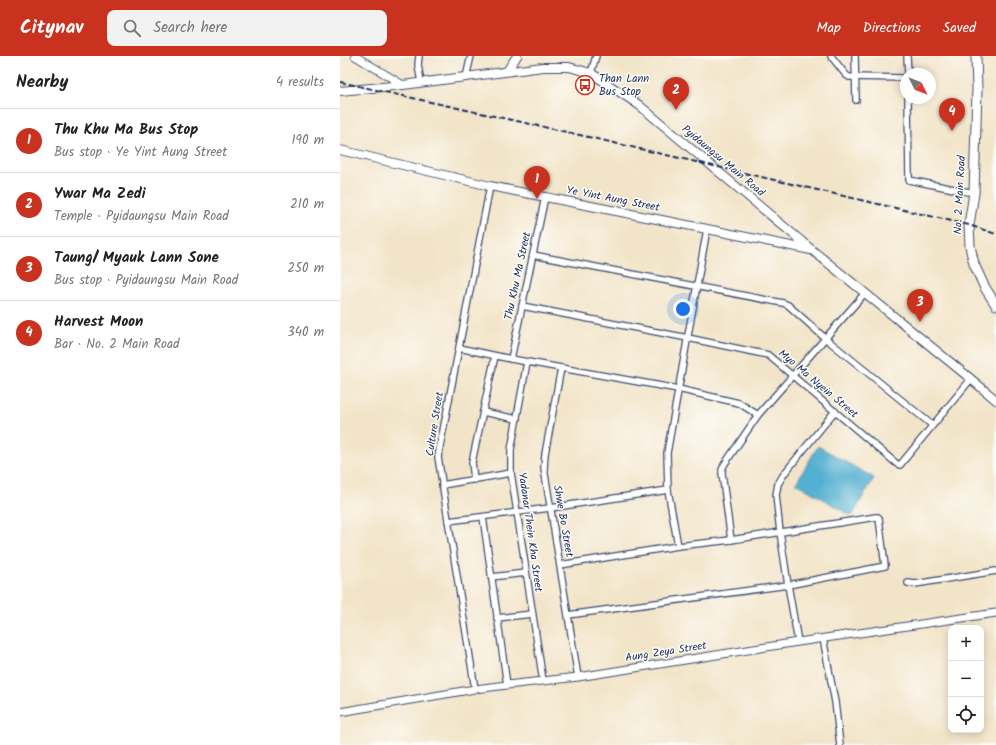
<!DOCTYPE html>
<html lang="en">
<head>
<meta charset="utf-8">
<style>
  body { margin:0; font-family:Kalam,sans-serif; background:#f2f2f2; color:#222 }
  .controls { position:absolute; right:12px; bottom:12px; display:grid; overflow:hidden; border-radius:8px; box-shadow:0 2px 10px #0003 }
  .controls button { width:36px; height:36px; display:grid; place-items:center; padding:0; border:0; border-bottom:1px solid #e0e0e0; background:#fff; color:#222; font:20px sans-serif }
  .compass { position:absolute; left:560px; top:12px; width:36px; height:36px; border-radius:50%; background:#fff; box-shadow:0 2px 10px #0003; rotate:132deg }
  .you { position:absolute; left:343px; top:253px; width:14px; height:14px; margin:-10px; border:3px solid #fff; border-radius:50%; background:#1a73e8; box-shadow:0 0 0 6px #1a73e833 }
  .badge { display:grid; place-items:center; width:26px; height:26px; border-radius:50%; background:#c8321e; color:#fff; font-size:13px; font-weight:700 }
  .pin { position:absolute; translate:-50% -33px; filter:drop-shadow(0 1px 2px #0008) }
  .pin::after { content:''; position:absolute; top:21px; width:14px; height:12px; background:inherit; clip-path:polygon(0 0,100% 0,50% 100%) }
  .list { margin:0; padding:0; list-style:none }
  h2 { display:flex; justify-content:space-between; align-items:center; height:52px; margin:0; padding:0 16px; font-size:17px }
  h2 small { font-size:13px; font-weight:400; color:#767676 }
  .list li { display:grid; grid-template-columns:26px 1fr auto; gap:12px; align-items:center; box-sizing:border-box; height:64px; padding:0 16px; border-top:1px solid #e0e0e0 }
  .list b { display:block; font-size:15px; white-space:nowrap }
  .list p { margin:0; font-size:13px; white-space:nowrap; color:#767676 }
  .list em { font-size:13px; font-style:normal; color:#767676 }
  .icon { flex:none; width:22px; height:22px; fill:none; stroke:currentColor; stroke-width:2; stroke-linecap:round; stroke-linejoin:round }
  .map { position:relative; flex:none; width:656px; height:689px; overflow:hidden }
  header { display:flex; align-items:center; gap:24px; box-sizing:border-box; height:56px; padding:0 20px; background:#c8321e; color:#fff }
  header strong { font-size:19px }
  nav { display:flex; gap:22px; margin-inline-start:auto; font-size:14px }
  .search { width:280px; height:36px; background:#f2f2f2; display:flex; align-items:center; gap:10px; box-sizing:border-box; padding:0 14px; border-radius:8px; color:#767676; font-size:15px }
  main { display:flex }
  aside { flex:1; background:#fff }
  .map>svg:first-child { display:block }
</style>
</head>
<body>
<header>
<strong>Citynav</strong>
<div class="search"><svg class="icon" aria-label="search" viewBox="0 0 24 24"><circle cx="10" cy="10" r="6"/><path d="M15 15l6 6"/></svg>Search here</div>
<nav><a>Map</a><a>Directions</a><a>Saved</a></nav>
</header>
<main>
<aside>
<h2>Nearby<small>4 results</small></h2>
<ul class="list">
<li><span class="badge">1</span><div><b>Thu Khu Ma Bus Stop</b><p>Bus stop · Ye Yint Aung Street</p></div><em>190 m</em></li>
<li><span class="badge">2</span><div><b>Ywar Ma Zedi</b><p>Temple · Pyidaungsu Main Road</p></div><em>210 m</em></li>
<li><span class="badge">3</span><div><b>Taung/ Myauk Lann Sone</b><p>Bus stop · Pyidaungsu Main Road</p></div><em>250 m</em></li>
<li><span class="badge">4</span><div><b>Harvest Moon</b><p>Bar · No. 2 Main Road</p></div><em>340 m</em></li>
</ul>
</aside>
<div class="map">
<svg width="656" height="689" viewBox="0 0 656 689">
  <rect width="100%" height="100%" fill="#fdfcf7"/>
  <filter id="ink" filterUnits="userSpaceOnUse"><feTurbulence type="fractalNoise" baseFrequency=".025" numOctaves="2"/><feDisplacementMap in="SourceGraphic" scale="8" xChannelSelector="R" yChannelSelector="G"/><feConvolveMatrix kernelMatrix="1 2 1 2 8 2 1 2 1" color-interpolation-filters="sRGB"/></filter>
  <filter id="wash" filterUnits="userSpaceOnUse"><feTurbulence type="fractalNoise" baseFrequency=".012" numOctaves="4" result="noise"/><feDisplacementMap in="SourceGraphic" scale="16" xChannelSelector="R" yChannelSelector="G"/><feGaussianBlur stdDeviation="0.9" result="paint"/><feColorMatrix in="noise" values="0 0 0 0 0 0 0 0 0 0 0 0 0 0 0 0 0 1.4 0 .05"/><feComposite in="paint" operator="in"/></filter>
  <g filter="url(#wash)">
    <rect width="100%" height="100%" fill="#f2e4c8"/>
    <polygon fill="#53b0d1" stroke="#377098" points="478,390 534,422 512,460 456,427"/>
  </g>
  <g filter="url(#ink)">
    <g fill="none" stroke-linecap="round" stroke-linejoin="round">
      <g stroke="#3b4a6e" stroke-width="8">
        <g id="minor">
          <polyline points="79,0 78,9 81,26"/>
          <polyline points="491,0 506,19 509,21 566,22"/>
          <polyline points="515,0 516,44"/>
          <polyline points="567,0 568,18"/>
          <polyline points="251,17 256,0"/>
          <polyline points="126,21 131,0"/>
          <polyline points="568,42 569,124 634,137"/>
          <polyline points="193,199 443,247 448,249 485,282 592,369"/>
          <polyline points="182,250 348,282 428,299 557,408 560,409 631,323"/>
          <polyline points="119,292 171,303 338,333 399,347 418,359"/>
          <polyline points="171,303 205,141"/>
          <polyline points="187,306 171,394 171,417 203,625"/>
          <polyline points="221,312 205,398 204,412 238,621"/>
          <polyline points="143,356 177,363"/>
          <polyline points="134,424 132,406 155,300"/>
          <polyline points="102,429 171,417"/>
          <polyline points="143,461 167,629"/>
          <polyline points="108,465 210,452 328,434"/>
          <polyline points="391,484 382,417 382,414 384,409 418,359 525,237"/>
          <polyline points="338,490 328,434 327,397 367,173"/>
          <polyline points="220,509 338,490 391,484 536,461 538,461 539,462 545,510 448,529 228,559"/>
          <polyline points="151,521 186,517"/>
          <polyline points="568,527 575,528 656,515"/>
          <polyline points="157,562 192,558"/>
          <polyline points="483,582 495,646 500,689"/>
          <polyline points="458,586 448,529 440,476 436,439 438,428 444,418 495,355"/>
          <polyline points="135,633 98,401 150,130"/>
        </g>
      </g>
      <g stroke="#3b4a6e" stroke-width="9">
        <g id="tertiary">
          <polyline points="15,0 63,29"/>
          <polyline points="0,656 135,633 167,629 238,621 458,586 656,557"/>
        </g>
      </g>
      <g stroke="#3b4a6e" stroke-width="10">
        <g id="secondary">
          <polyline points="167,15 177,0"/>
          <polyline points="0,35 63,29 203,11 229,11 251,17 299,49 472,194 631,323 656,344"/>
          <polyline points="0,94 150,130 367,173 471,194"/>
        </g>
      </g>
      <g stroke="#3b4a6e" stroke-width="11">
        <polyline id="primary" points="636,0 637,33 634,137 629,169 630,190 634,208 644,230 656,249"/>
      </g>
      <use href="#minor" stroke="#fff" stroke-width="5.5"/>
      <use href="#tertiary" stroke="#fff" stroke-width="7"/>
      <use href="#secondary" stroke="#fff" stroke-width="8"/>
      <use href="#primary" stroke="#fff" stroke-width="9"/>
      <polyline stroke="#1b2f5e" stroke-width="2" stroke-dasharray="6 3" stroke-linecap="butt" points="0,26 231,77 629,169 656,178"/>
    </g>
  </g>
  <defs>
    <g id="bus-ring" transform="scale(1)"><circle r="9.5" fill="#fdfcf7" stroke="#c8321e" stroke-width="1.5"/><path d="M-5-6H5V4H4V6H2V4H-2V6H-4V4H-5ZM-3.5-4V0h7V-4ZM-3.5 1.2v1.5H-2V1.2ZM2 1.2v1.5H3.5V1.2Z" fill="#c8321e"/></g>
  </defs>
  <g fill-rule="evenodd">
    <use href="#bus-ring" x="245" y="29"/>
  </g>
  <g text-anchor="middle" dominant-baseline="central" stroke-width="3" stroke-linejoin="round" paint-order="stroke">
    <g font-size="11" fill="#1b2f5e" stroke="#fdfcf7" text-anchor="start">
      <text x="259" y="23">Than Lann<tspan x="259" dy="13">Bus Stop</tspan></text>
    </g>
    <g font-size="11" fill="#1b2f5e" stroke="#fdfcf7">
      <text transform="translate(383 105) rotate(40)">Pyidaungsu Main Road</text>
      <text transform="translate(620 139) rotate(-87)">No. 2 Main Road</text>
      <text transform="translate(273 143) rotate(11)">Ye Yint Aung Street</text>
      <text transform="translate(178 220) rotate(-78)">Thu Khu Ma Street</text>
      <text transform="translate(478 328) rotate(40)">Myo Ma Nyein Street</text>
      <text transform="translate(95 368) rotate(-81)">Culture Street</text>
      <text transform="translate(223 465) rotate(80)">Shwe Bo Street</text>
      <text transform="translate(190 476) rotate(82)">Yadanar Thein Kha Street</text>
      <text transform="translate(326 596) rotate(-9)">Aung Zeya Street</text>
    </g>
  </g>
</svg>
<div class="controls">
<button>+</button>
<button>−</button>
<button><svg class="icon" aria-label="locate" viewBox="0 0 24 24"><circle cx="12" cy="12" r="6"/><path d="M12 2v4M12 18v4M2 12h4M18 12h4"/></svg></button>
</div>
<svg class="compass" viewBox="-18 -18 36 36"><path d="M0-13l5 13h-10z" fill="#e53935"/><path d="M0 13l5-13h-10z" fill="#767676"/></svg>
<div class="you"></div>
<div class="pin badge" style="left:197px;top:143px">1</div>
<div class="pin badge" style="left:336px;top:54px">2</div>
<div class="pin badge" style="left:580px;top:266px">3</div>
<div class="pin badge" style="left:612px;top:75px">4</div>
</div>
</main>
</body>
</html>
